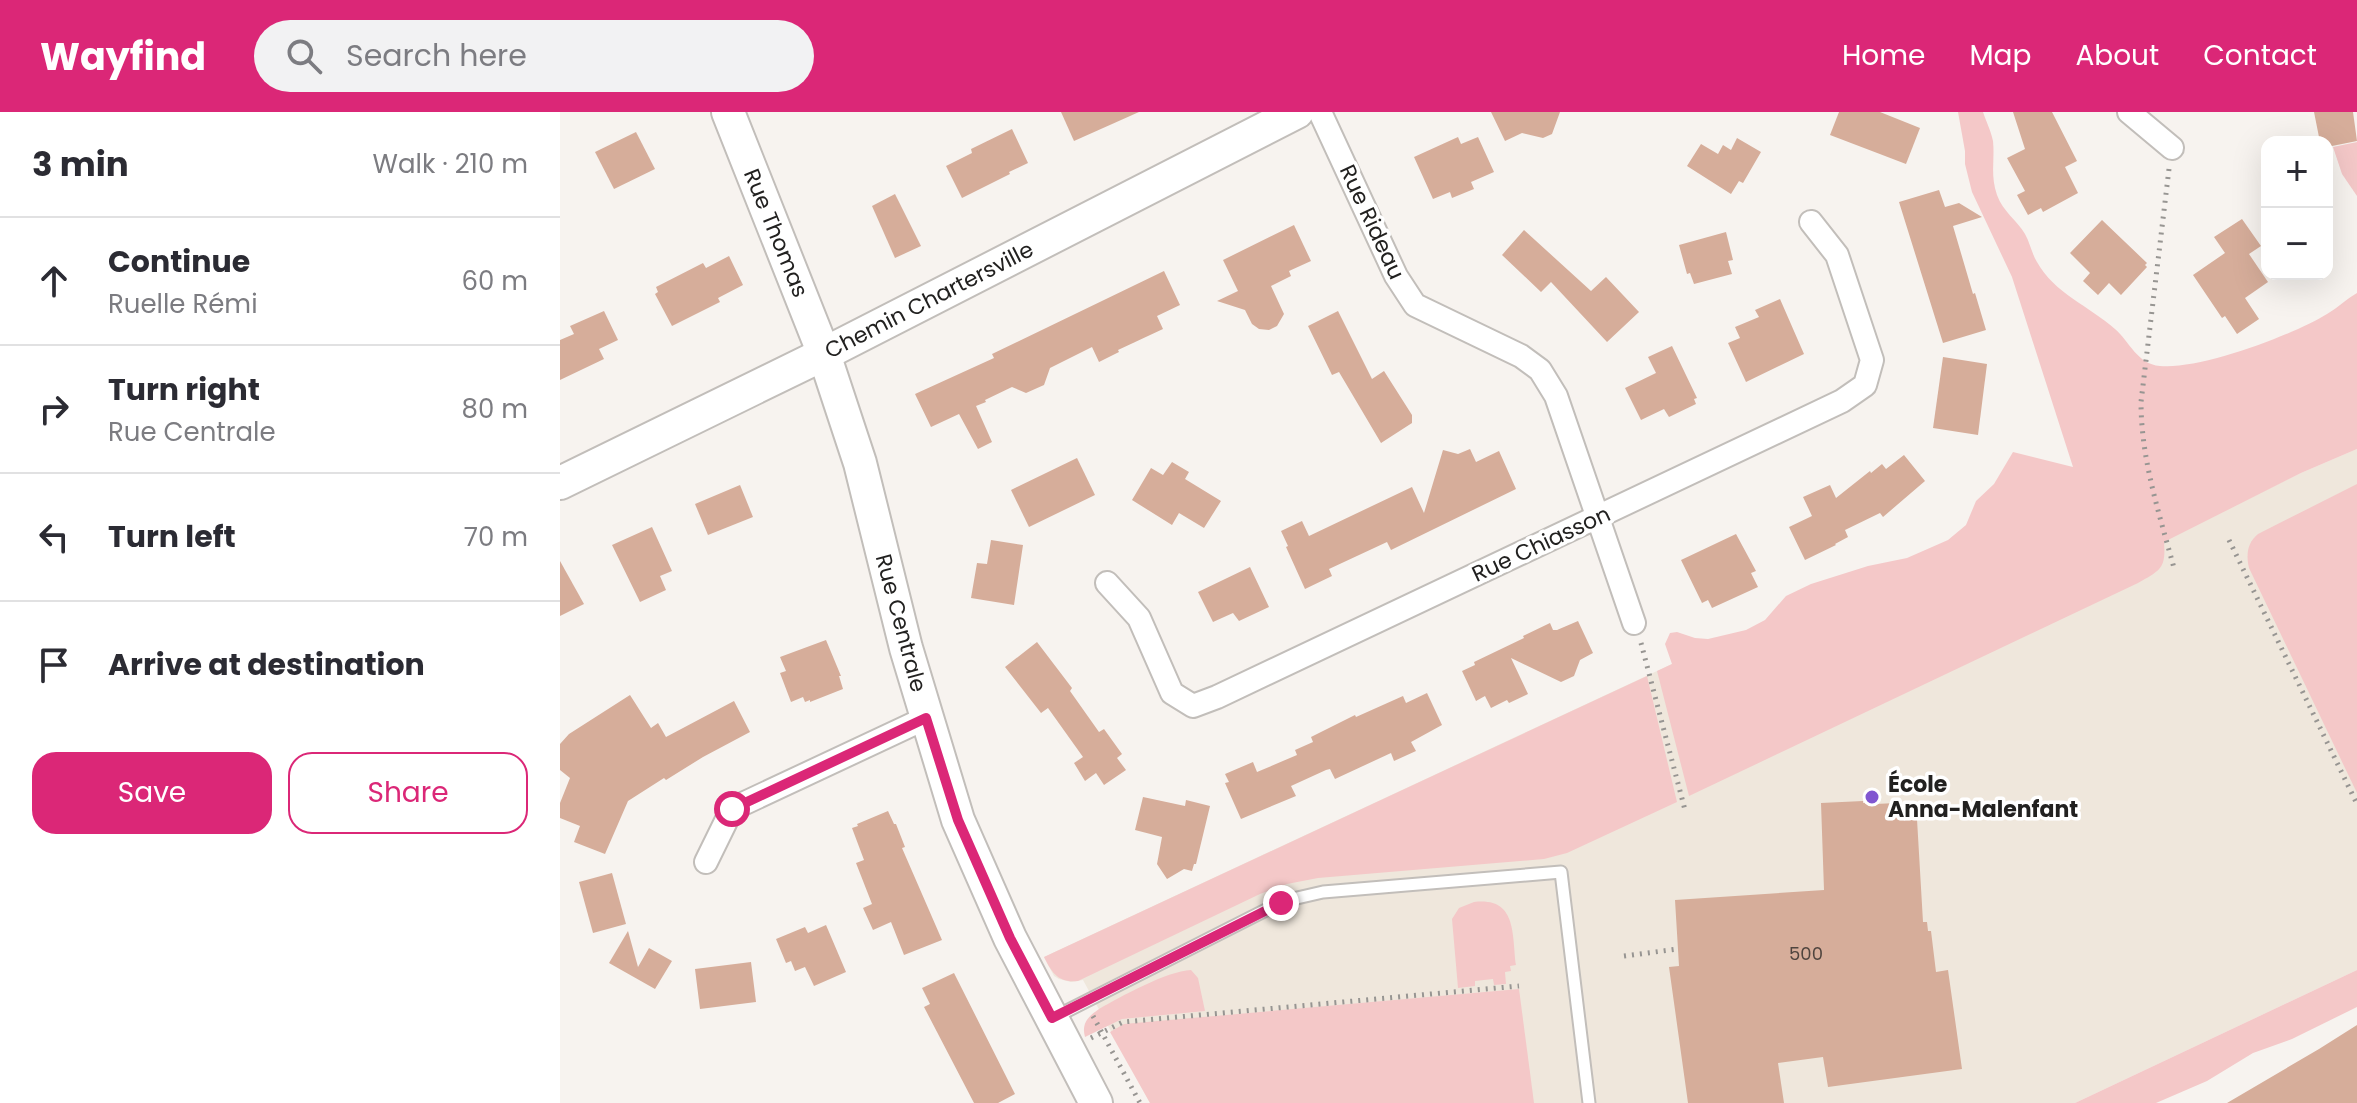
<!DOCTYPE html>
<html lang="en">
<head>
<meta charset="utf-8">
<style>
  body { margin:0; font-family:Poppins,sans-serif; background:#f2f2f3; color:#2b2b33 }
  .controls { position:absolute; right:24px; top:24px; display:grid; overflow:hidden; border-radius:16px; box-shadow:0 8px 32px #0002 }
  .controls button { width:72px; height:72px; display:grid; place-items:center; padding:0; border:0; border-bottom:2px solid #e1e1e2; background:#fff; color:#2b2b33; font:40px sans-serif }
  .stop { position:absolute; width:24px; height:24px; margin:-18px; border:6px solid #db2777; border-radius:50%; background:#fff }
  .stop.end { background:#db2777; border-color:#fff; box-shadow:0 2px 8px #0008 }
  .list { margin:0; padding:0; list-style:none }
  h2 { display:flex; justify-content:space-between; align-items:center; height:104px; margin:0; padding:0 32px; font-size:34px }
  h2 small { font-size:26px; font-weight:400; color:#7c7c81 }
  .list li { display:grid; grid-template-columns:52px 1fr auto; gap:24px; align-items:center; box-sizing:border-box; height:128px; padding:0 32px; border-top:2px solid #e1e1e2 }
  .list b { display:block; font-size:30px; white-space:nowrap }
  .list p { margin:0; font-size:26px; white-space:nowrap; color:#7c7c81 }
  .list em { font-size:26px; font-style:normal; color:#7c7c81 }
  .actions { display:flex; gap:16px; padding:24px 32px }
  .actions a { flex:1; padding:18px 0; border:2px solid #db2777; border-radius:24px; text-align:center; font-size:28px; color:#db2777 }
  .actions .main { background:#db2777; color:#fff }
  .icon { flex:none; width:44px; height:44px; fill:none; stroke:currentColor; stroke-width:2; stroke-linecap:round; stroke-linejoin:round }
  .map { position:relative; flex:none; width:1797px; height:991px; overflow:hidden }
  header { display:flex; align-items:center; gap:48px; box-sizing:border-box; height:112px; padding:0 40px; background:#db2777; color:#fff }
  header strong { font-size:38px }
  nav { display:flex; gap:44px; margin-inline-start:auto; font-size:28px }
  .search { width:560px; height:72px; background:#f2f2f3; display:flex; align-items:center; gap:20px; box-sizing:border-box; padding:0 28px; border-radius:44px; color:#7c7c81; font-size:30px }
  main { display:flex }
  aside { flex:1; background:#fff }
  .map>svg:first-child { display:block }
</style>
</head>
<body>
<header>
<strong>Wayfind</strong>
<div class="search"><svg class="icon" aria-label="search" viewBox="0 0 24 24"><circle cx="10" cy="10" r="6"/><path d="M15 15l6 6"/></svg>Search here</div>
<nav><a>Home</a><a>Map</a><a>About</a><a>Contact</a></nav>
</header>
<main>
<aside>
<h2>3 min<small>Walk · 210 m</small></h2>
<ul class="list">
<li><svg class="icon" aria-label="ahead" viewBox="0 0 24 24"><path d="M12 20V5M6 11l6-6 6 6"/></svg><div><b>Continue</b><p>Ruelle Rémi</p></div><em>60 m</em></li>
<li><svg class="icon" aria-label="right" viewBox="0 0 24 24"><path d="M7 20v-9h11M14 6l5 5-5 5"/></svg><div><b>Turn right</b><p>Rue Centrale</p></div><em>80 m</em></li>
<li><svg class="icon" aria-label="left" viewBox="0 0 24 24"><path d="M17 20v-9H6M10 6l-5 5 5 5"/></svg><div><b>Turn left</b></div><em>70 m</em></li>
<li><svg class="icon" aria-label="arrive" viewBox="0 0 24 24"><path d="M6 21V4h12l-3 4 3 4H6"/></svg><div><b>Arrive at destination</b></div></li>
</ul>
<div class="actions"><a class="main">Save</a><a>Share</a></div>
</aside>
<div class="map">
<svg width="1797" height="991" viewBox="0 0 1797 991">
  <rect width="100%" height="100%" fill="#f7f3ef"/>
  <polygon fill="#efe7dc" points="1797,337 1797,858 1515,991 590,991 523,868 511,870 499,867 494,864 484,845 1112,552 1649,406 1741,361"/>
  <g fill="#f4c8c8">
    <path d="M 1398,0 L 1423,0 C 1426,9 1431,19 1433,29 C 1435,48 1430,63 1437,83 C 1443,100 1457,108 1465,122 C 1470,131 1472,142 1477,150 C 1494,181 1529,194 1555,217 C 1570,230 1577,252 1600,254 C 1640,258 1733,223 1767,202 C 1778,196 1786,187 1797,181 L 1797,337 L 1741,361 L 1604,430 C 1606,456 1601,458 1578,471 L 1129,684 L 1097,559 L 1112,552 L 1105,532 L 1110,521 L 1117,520 L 1135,526 L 1148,527 L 1186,518 L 1205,508 L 1226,484 L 1251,472 L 1308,454 L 1347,446 L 1388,428 L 1406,413 L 1416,389 L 1434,372 L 1453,340 L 1513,355 L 1452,165 L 1412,80 L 1405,52 L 1405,39 Z"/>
    <polygon points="1797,30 1797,84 1782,62 1773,35"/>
    <path d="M 1797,372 L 1797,681 L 1689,456 C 1686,443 1687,431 1698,422 Z"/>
    <path d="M 1087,564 L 1117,690 L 1007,741 L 984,747 L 758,766 L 727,772 L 700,782 L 518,869 C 498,871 492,861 484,845 Z"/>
    <path d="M 914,790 C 957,785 952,822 956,853 L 950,854 L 951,859 L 945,860 L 946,872 L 934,873 L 933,867 L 915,869 L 915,874 L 898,876 L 892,807 L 899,796 Z"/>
    <path d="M 631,858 L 638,866 L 645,899 L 562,907 L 525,925 C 521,911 529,904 539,897 C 560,885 607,859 631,858 Z"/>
    <polygon points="1797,858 1797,895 1732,927 1693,941 1647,969 1596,991 1515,991"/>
    <polygon points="959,877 974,991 590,991 550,920 564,912"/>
  </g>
  <g fill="#d6ad9a">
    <polygon points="501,0 579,0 514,29"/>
    <polygon points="931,0 1000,0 992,22 983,26 962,21 945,29"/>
    <polygon points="1279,0 1320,0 1360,16 1346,52 1270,23"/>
    <polygon points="1453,0 1492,0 1517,49 1505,55 1518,81 1483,100 1481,96 1468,103 1457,83 1465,79 1447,46 1465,37"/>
    <polygon points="1754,0 1793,0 1797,29 1767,35 1767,30 1760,30"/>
    <polygon points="452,17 468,51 449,60 450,62 402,86 386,54 412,41 411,37"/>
    <polygon points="76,20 95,57 54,77 35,40"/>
    <polygon points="898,25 901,32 918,25 934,60 911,70 914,77 892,86 890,80 873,87 854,45"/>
    <polygon points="1177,26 1201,40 1183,71 1179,69 1171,82 1127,54 1141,32 1158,42 1163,33 1171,38"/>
    <polygon points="1379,78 1385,95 1399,91 1422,105 1393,114 1413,182 1415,181 1426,218 1383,231 1339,90"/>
    <polygon points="335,82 361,134 335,146 312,94"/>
    <polygon points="1682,107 1701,134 1689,142 1708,170 1685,186 1699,207 1677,222 1665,204 1662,206 1633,163 1665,141 1654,125"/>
    <polygon points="1542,108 1587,151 1585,153 1587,155 1561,183 1549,171 1538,183 1523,169 1530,161 1510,141"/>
    <polygon points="734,113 751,149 729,159 731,164 711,174 724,202 717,214 709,218 699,217 692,212 685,198 657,189 678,179 663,148"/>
    <polygon points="964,118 1031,179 1046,165 1079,200 1047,230 991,170 981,180 942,143"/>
    <polygon points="1166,120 1173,148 1168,149 1172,162 1134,172 1130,161 1127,162 1119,133"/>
    <polygon points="169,144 183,173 158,186 160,190 112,214 95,182 98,180 96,175 143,151 146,156"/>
    <polygon points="604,159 620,193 597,204 603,217 558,238 559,240 539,250 532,235 490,256 484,273 466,281 452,275 425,288 426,290 416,294 432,330 418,337 399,302 371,315 355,282 434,246 432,242"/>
    <polygon points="1220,187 1244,242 1186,270 1168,231 1180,226 1175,215 1199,205 1195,198"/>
    <polygon points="44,199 58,228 39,237 44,247 0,268 0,228 14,222 10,214"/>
    <polygon points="778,199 812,267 824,259 852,303 852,311 821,331 779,260 772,263 748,214"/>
    <polygon points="1112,234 1137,286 1134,287 1136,292 1109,305 1104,297 1081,308 1065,276 1096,261 1088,245"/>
    <polygon points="1383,245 1427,252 1418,323 1373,316"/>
    <polygon points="910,337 916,350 939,339 956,377 831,438 827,430 769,457 772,464 745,477 726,435 728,434 721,419 742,409 749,424 852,375 864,401 883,338 898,342"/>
    <polygon points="1344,343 1365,369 1323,405 1320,401 1285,418 1288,425 1275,432 1276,433 1245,448 1229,415 1252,404 1243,385 1270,373 1276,386 1310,359 1311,361 1322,352 1326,357"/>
    <polygon points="517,346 535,383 469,415 451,378"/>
    <polygon points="612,350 629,360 625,367 661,389 644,416 619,401 612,413 572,388 591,356 603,363"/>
    <polygon points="180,373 193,405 148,423 135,392"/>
    <polygon points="92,415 112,459 100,464 106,478 80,490 52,433"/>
    <polygon points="1176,422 1196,459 1191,461 1198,475 1152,496 1148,488 1142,491 1121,448"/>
    <polygon points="431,428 463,433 454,493 411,486 417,451 427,452"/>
    <polygon points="0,449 24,492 0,504"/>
    <polygon points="690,455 709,495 679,509 673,501 653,510 638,480"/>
    <polygon points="1018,509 1033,541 1020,548 1014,564 1001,570 951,546 968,582 949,591 947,588 931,596 925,584 916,589 902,559 915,553 914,550 964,526 963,524 990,511 993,518 997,518"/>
    <polygon points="266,528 281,564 279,564 283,577 250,590 250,588 245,590 243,585 231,590 220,561 226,559 220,545"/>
    <polygon points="477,530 512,576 510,579 539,620 544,617 562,642 557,646 566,658 544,673 536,661 525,669 514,651 523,645 488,596 481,601 445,555"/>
    <polygon points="867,581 882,613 851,630 856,639 834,649 831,641 775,667 770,657 766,658 731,674 736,684 681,707 665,671 669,670 665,662 693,650 697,660 737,643 735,638 753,630 751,625 795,603 796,605 843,584 846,591"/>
    <polygon points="70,583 91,616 98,611 106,625 174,589 190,620 143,645 106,668 104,666 68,689 45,742 14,730 20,714 0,706 0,691 10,666 0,658 0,632 9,622"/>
    <polygon points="583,685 625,694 626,688 650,694 636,752 634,752 632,759 624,757 607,767 597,752 602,725 575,718"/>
    <polygon points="1303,689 1303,691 1316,690 1316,692 1356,690 1363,810 1367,810 1368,819 1371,819 1376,860 1388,858 1402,957 1268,975 1263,945 1218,951 1224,991 1128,991 1109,855 1119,854 1115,788 1264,778 1261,691"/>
    <polygon points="328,699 334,712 336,712 345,735 342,736 382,828 344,843 331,810 313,818 303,796 312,792 296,751 304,748 292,716 298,714 297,712"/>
    <polygon points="52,761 66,812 33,821 19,770"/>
    <polygon points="266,813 286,860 254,874 245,855 235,859 231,849 226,851 216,827 245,815 248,821"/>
    <polygon points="68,819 78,855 89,836 112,849 95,877 49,851"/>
    <polygon points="191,850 196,890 140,897 135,857"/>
    <polygon points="394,861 455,982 438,991 414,991 364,895 370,892 362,876"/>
    <polygon points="1797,913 1797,991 1667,991 1759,937"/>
  </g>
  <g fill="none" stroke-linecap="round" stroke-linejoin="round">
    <g stroke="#c2beba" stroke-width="15">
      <polyline id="lane" points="495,905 706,798 737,786 763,780 1001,760 1029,991"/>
    </g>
    <g stroke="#c2beba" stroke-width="26">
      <g id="street">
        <polyline points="760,0 836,164 855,193 961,244 980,258 996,284 1074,511"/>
        <polyline points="1569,0 1612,36"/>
        <polyline points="547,471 579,506 612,581 633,594 657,585 1282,289 1305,273 1312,248 1277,143 1251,110"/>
        <polyline points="146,750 172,697 366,606"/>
      </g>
    </g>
    <g stroke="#c2beba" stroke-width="36">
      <g id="secondary">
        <polyline points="168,0 264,242 300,351 346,536 398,708 450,826 536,991"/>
        <polyline points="0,371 264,242 737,0"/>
      </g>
    </g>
    <g stroke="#979592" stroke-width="5" stroke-dasharray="2 6" stroke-linecap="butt">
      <path d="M 1609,57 L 1581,290 C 1581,347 1599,401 1614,456"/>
      <polyline points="1669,428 1797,692"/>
      <polyline points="1081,531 1125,698"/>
      <polyline points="1064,844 1118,837"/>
      <polyline points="533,904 580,991"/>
      <polyline points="531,926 563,910 959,874"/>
    </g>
    <use href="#lane" stroke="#fff" stroke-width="11"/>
    <use href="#street" stroke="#fff" stroke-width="22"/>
    <use href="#secondary" stroke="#fff" stroke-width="32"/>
  </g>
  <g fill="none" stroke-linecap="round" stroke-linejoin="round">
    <polyline stroke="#db2777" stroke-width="10" points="172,697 366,606 398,708 450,826 492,906 721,791"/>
  </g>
  <circle fill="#8156d0" stroke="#fff" stroke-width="3" cx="1312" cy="685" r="8"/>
  <g text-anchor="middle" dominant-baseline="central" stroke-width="7" stroke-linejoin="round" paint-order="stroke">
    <g font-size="18" fill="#4f443e">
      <text x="1246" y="841">500</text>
    </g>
    <g font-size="22" fill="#222120" stroke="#fff">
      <text transform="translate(812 110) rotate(65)">Rue Rideau</text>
      <text transform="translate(216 121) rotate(68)">Rue Thomas</text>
      <text transform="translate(369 188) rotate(-27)">Chemin Chartersville</text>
      <text transform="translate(981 432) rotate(-25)">Rue Chiasson</text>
      <text transform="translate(341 511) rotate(75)">Rue Centrale</text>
    </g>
    <g font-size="22" font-weight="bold" fill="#222120" stroke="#fff" text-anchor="start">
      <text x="1328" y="672">École<tspan x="1328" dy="25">Anna-Malenfant</tspan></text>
    </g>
  </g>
</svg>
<div class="controls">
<button>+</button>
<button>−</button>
</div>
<div class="stop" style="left:172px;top:697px"></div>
<div class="stop end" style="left:721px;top:791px"></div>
</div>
</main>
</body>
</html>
